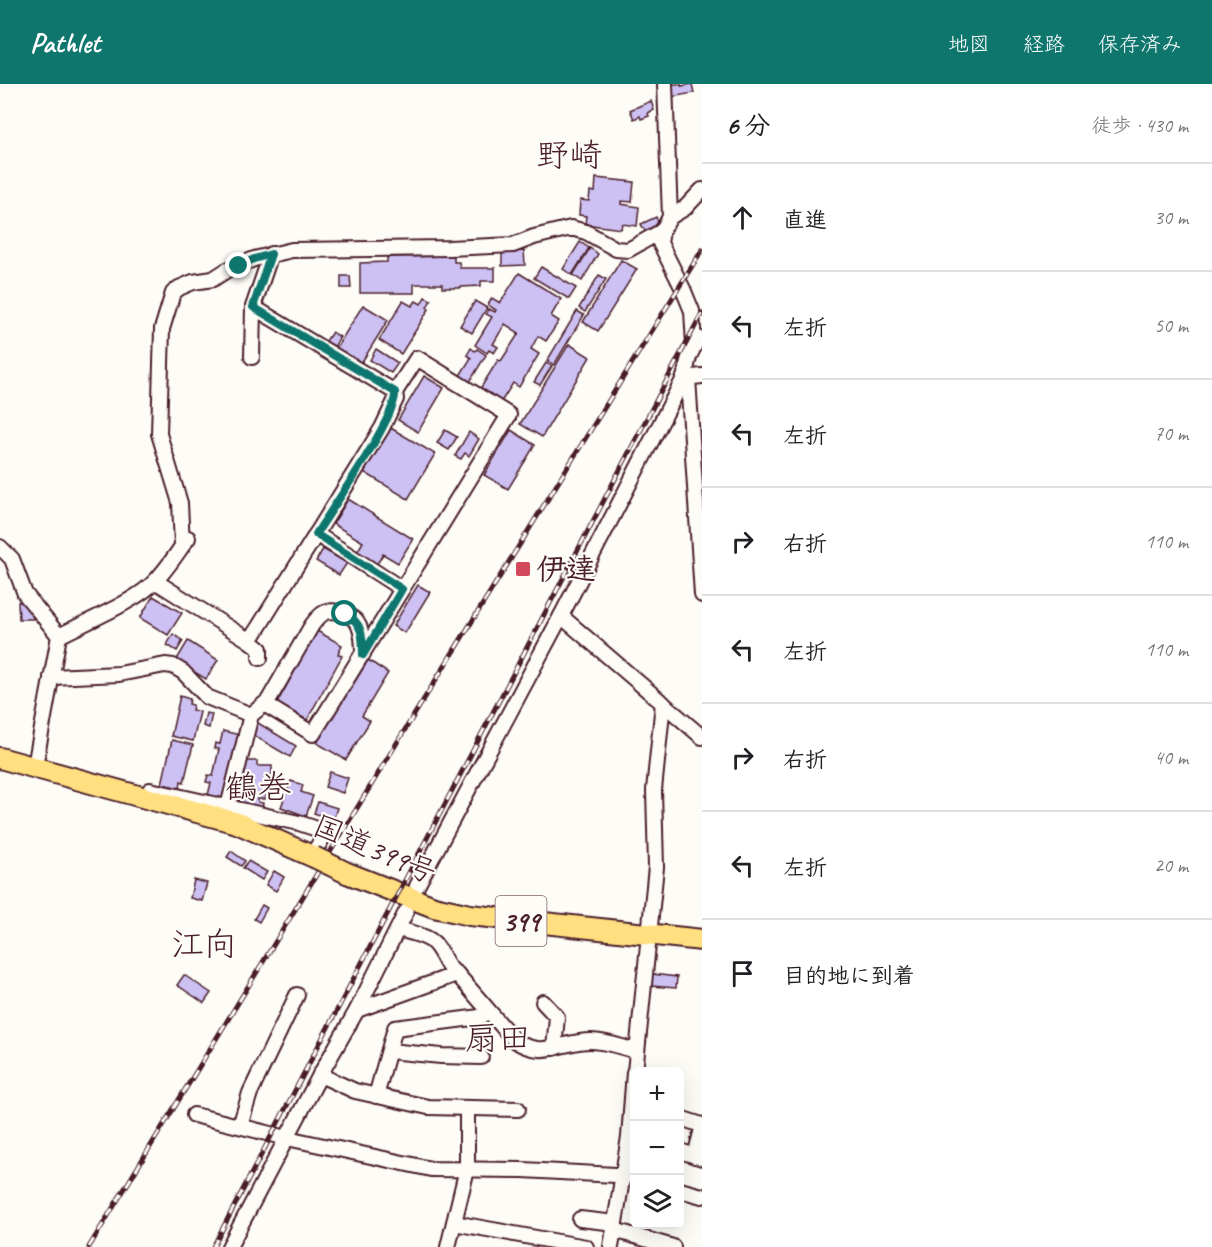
<!DOCTYPE html>
<html lang="ja">
<head>
<meta charset="utf-8">
<style>
  body { margin:0; font-family:Caveat,"Klee One",sans-serif; background:#f6f6f6; color:#202124 }
  .controls { position:absolute; right:18px; bottom:18px; display:grid; overflow:hidden; border-radius:9px; box-shadow:0 6px 24px #0002 }
  .controls button { width:54px; height:54px; display:grid; place-items:center; padding:0; border:0; border-bottom:2px solid #e0e0e0; background:#fff; color:#202124; font:30px sans-serif }
  .stop { position:absolute; width:18px; height:18px; margin:-14px; border:4px solid #0f766e; border-radius:50%; background:#fff }
  .stop.end { background:#0f766e; border-color:#fff; box-shadow:0 2px 6px #0008 }
  .list { margin:0; padding:0; list-style:none }
  h2 { display:flex; justify-content:space-between; align-items:center; height:78px; margin:0; padding:0 24px; font-size:26px }
  h2 small { font-size:20px; font-weight:400; color:#757577 }
  .list li { display:grid; grid-template-columns:39px 1fr auto; gap:18px; align-items:center; box-sizing:border-box; height:108px; padding:0 24px; border-top:2px solid #e0e0e0 }
  .list b { display:block; font-size:22px; white-space:nowrap }
  .list em { font-size:20px; font-style:normal; color:#757577 }
  .icon { flex:none; width:33px; height:33px; fill:none; stroke:currentColor; stroke-width:2; stroke-linecap:round; stroke-linejoin:round }
  .map { position:relative; flex:none; width:702px; height:1163px; overflow:hidden }
  header { display:flex; align-items:center; gap:36px; box-sizing:border-box; height:84px; padding:0 30px; background:#0f766e; color:#fff }
  header strong { font-size:28px }
  nav { display:flex; gap:33px; margin-inline-start:auto; font-size:21px }
  main { display:flex }
  aside { flex:1; background:#fff }
  .map>svg:first-child { display:block }
</style>
</head>
<body>
<header>
<strong>Pathlet</strong>
<nav><a>地図</a><a>経路</a><a>保存済み</a></nav>
</header>
<main>
<div class="map">
<svg width="702" height="1163" viewBox="0 0 702 1163">
  <rect width="100%" height="100%" fill="#fdfcf7"/>
  <filter id="ink" filterUnits="userSpaceOnUse"><feTurbulence type="fractalNoise" baseFrequency=".0167" numOctaves="2"/><feDisplacementMap in="SourceGraphic" scale="12" xChannelSelector="R" yChannelSelector="G"/><feConvolveMatrix kernelMatrix="1 2 1 2 8 2 1 2 1" color-interpolation-filters="sRGB"/></filter>
  <g filter="url(#ink)">
    <g fill="#cdc0f2" stroke="#4a1f2b" stroke-width="1.5">
      <polygon points="669,0 681,0 681,2 692,0 694,9 671,13"/>
      <polygon points="651,17 654,26 648,29 649,32 641,35 640,32 634,35 630,26"/>
      <polygon points="596,94 634,98 632,118 621,117 621,120 639,123 637,142 622,140 621,145 585,140 586,132 579,131 580,116 589,117 590,107 595,108"/>
      <polygon points="656,133 659,140 645,147 641,140"/>
      <polygon points="580,158 589,164 572,191 563,185"/>
      <polygon points="590,164 598,170 582,197 573,191"/>
      <polygon points="524,167 525,181 502,182 502,168"/>
      <polygon points="454,172 454,178 459,178 460,184 495,184 495,197 481,197 481,202 460,203 460,204 442,204 442,200 414,200 414,209 360,209 360,179 387,178 387,173"/>
      <polygon points="621,176 637,185 598,247 583,238"/>
      <polygon points="541,183 576,204 569,215 534,194"/>
      <polygon points="519,189 561,215 551,232 559,237 546,257 538,252 531,265 539,270 519,303 513,299 501,318 480,305 498,276 501,277 519,249 505,240 493,260 498,263 494,269 489,266 487,269 475,261 492,233 486,230 489,225 495,228 496,226 488,221 492,214 500,219"/>
      <polygon points="599,191 606,195 585,228 579,224"/>
      <polygon points="341,192 350,192 351,204 341,204"/>
      <polygon points="425,213 431,216 427,223 429,225 401,270 379,256 403,217 412,222 416,217 421,220"/>
      <polygon points="475,217 487,224 472,249 460,242"/>
      <polygon points="363,221 388,236 360,281 335,266"/>
      <polygon points="577,227 584,231 554,281 547,277"/>
      <polygon points="332,248 340,253 333,265 324,260"/>
      <polygon points="569,260 590,273 542,353 520,340"/>
      <polygon points="471,264 475,267 477,265 486,271 469,299 459,293 471,274 467,271"/>
      <polygon points="376,265 398,279 391,289 370,276"/>
      <polygon points="546,279 552,282 540,301 534,298"/>
      <polygon points="424,292 444,304 418,348 398,336"/>
      <polygon points="389,343 435,370 408,415 362,387"/>
      <polygon points="445,346 457,353 449,366 437,359"/>
      <polygon points="511,346 535,361 508,405 484,391"/>
      <polygon points="469,348 479,355 469,372 465,369 461,375 455,372"/>
      <polygon points="348,415 413,455 398,479 383,470 377,480 357,468 363,458 333,440"/>
      <polygon points="323,465 347,479 339,491 316,477"/>
      <polygon points="418,501 430,508 405,549 393,542"/>
      <polygon points="153,512 182,529 168,551 140,534"/>
      <polygon points="25,517 32,526 33,535 19,535 18,518"/>
      <polygon points="317,547 342,561 338,570 342,572 307,636 277,619"/>
      <polygon points="173,550 183,557 177,567 167,561"/>
      <polygon points="188,557 218,576 206,595 176,577"/>
      <polygon points="368,576 388,589 362,632 370,637 346,676 317,659"/>
      <polygon points="180,612 190,615 189,620 193,621 192,626 200,628 193,657 171,652"/>
      <polygon points="206,629 212,630 209,644 203,642"/>
      <polygon points="258,639 296,662 290,673 251,650"/>
      <polygon points="223,647 240,651 225,715 208,711 211,699 206,698 208,691 213,692 219,665 214,664 215,659 220,660"/>
      <polygon points="172,656 193,661 184,698 181,697 180,704 162,700"/>
      <polygon points="244,677 257,677 257,682 272,682 272,700 265,700 265,715 258,715 258,718 263,719 262,726 240,722 240,714 244,715"/>
      <polygon points="330,688 348,694 343,709 325,703"/>
      <polygon points="291,697 303,701 301,708 313,712 306,732 281,723"/>
      <polygon points="318,718 337,724 333,736 314,729"/>
      <polygon points="231,767 245,777 241,782 227,773"/>
      <polygon points="248,777 267,788 262,796 243,784"/>
      <polygon points="274,787 284,793 276,807 266,801"/>
      <polygon points="194,796 207,799 202,817 190,814"/>
      <polygon points="262,821 267,824 259,838 254,835"/>
      <polygon points="652,890 677,893 676,904 651,902"/>
      <polygon points="184,891 211,909 204,919 177,901"/>
    </g>
    <g fill="none" stroke-linecap="round" stroke-linejoin="round">
      <g stroke="#4a1f2b" stroke-width="18">
        <g id="minor">
          <polyline points="665,0 670,133 662,147 660,159 683,205 692,227 694,261"/>
          <polyline points="670,133 685,124 702,106"/>
          <polyline points="252,273 253,223 271,170"/>
          <polyline points="684,294 689,273 698,254"/>
          <polyline points="688,294 702,511"/>
          <polyline points="316,450 402,505"/>
          <polyline points="182,461 180,419 159,350 162,245 173,209 179,204 193,198 213,195 227,186 254,175 292,166 449,164 513,161 534,153 571,144 586,148 616,165 628,166 662,147"/>
          <polyline points="0,463 12,475 25,510 59,552"/>
          <polyline points="155,497 250,557 260,565 260,574"/>
          <polyline points="561,532 702,653"/>
          <polyline points="250,557 382,344 396,315 395,308 253,223"/>
          <polyline points="51,593 119,590 165,581 173,582 183,588 207,613 251,631"/>
          <polyline points="266,621 313,650 509,331 417,274 395,308"/>
          <path d="M 35,682 L 59,552 C 84,539 129,520 150,502 C 165,489 176,470 188,454"/>
          <polyline points="150,706 299,739 326,748 312,772"/>
          <path d="M 228,723 L 251,631 L 268,617 L 312,541 C 316,536 320,530 326,528 C 337,525 355,532 359,542 C 363,551 363,561 363,570"/>
          <polyline points="417,802 561,532 684,294 702,292"/>
          <path d="M 398,845 C 408,848 421,850 430,856 C 443,864 444,884 457,890 L 514,956 C 544,976 559,957 591,957 C 606,957 621,963 636,967"/>
          <polyline points="543,918 557,933 554,964"/>
          <polyline points="357,926 457,890"/>
          <polyline points="389,967 441,972 481,973"/>
          <polyline points="635,988 656,783 654,706 663,619"/>
          <polyline points="320,991 355,1007 428,1023 518,1025"/>
          <polyline points="376,1012 395,944 480,933 488,927"/>
          <polyline points="194,1031 287,1054 431,1085 523,1086 634,1092"/>
          <polyline points="680,1034 702,1041"/>
          <polyline points="240,1042 250,1009 297,911"/>
          <polyline points="680,1067 702,1074"/>
          <polyline points="695,1072 702,1045"/>
          <polyline points="680,1106 702,1112"/>
          <polyline points="580,1135 615,1139"/>
          <polyline points="454,1139 586,1163"/>
          <polyline points="614,1146 673,1163"/>
          <polyline points="229,1163 320,991 357,926 406,828"/>
          <polyline points="448,1163 467,1085 467,1024"/>
          <polyline points="611,1163 629,1053 634,988"/>
        </g>
      </g>
      <g stroke="#4a1f2b" stroke-width="24">
        <g id="highway">
          <polyline points="0,674 237,739 314,773"/>
          <polyline points="347,789 434,823 470,831 702,856"/>
        </g>
      </g>
      <use href="#minor" stroke="#fdfcf7" stroke-width="14"/>
      <use href="#highway" stroke="#ffdf80" stroke-width="20"/>
      <g stroke="#4a1f2b" stroke-width="5">
        <g id="rail">
          <polyline points="89,1163 398,657 702,166"/>
          <polyline points="213,1163 702,229"/>
        </g>
      </g>
      <use href="#rail" stroke="#fdfcf7" stroke-width="3" stroke-dasharray="9" stroke-linecap="butt"/>
      <g stroke="#4a1f2b" stroke-width="24" stroke-linecap="butt">
        <polyline id="highway-bridge" points="314,773 347,789"/>
      </g>
      <use href="#highway-bridge" stroke="#ffdf80" stroke-width="20"/>
    </g>
  </g>
  <g fill="none" stroke-linecap="round" stroke-linejoin="round" filter="url(#ink)">
    <path stroke="#0f766e" stroke-width="8" d="M 239,182 L 254,175 L 271,170 L 253,223 L 395,308 C 398,331 331,426 316,450 L 402,505 L 363,571 C 363,554 363,538 345,530"/>
  </g>
  <rect fill="#d1495b" stroke="#fdfcf7" stroke-width="2" x="515" y="477" width="16" height="16" rx="3"/>
  <g text-anchor="middle" dominant-baseline="central" stroke-width="4.5" stroke-linejoin="round" paint-order="stroke">
    <rect fill="#fdfcf7" stroke="#806168" stroke-width="1.5" x="495.5" y="812" width="51" height="50" rx="4.5"/>
    <g font-size="28" font-weight="bold" fill="#4a1f2b">
      <text x="521" y="837">399</text>
    </g>
    <g font-size="30" font-weight="bold" fill="#4a1f2b" stroke="#fdfcf7" text-anchor="start">
      <text x="536" y="485">伊達</text>
    </g>
    <g font-size="30" fill="#4a1f2b" stroke="#fdfcf7">
      <text transform="translate(375 765) rotate(23)">国道399号</text>
    </g>
    <g font-size="33" fill="#4a1f2b" stroke="#fdfcf7">
      <text x="569" y="71">野崎</text>
      <text x="258" y="703">鶴巻</text>
      <text x="204" y="860">江向</text>
      <text x="498" y="954">扇田</text>
    </g>
  </g>
</svg>
<div class="controls">
<button>+</button>
<button>−</button>
<button><svg class="icon" aria-label="layers" viewBox="0 0 24 24"><path d="M12 4l9 5-9 5-9-5zM3 14l9 5 9-5"/></svg></button>
</div>
<div class="stop" style="left:345px;top:530px"></div>
<div class="stop end" style="left:239px;top:182px"></div>
</div>
<aside>
<h2>6 分<small>徒歩 · 430 m</small></h2>
<ul class="list">
<li><svg class="icon" aria-label="ahead" viewBox="0 0 24 24"><path d="M12 20V5M6 11l6-6 6 6"/></svg><div><b>直進</b></div><em>30 m</em></li>
<li><svg class="icon" aria-label="left" viewBox="0 0 24 24"><path d="M17 20v-9H6M10 6l-5 5 5 5"/></svg><div><b>左折</b></div><em>50 m</em></li>
<li><svg class="icon" aria-label="left" viewBox="0 0 24 24"><path d="M17 20v-9H6M10 6l-5 5 5 5"/></svg><div><b>左折</b></div><em>70 m</em></li>
<li><svg class="icon" aria-label="right" viewBox="0 0 24 24"><path d="M7 20v-9h11M14 6l5 5-5 5"/></svg><div><b>右折</b></div><em>110 m</em></li>
<li><svg class="icon" aria-label="left" viewBox="0 0 24 24"><path d="M17 20v-9H6M10 6l-5 5 5 5"/></svg><div><b>左折</b></div><em>110 m</em></li>
<li><svg class="icon" aria-label="right" viewBox="0 0 24 24"><path d="M7 20v-9h11M14 6l5 5-5 5"/></svg><div><b>右折</b></div><em>40 m</em></li>
<li><svg class="icon" aria-label="left" viewBox="0 0 24 24"><path d="M17 20v-9H6M10 6l-5 5 5 5"/></svg><div><b>左折</b></div><em>20 m</em></li>
<li><svg class="icon" aria-label="arrive" viewBox="0 0 24 24"><path d="M6 21V4h12l-3 4 3 4H6"/></svg><div><b>目的地に到着</b></div></li>
</ul>
</aside>
</main>
</body>
</html>
